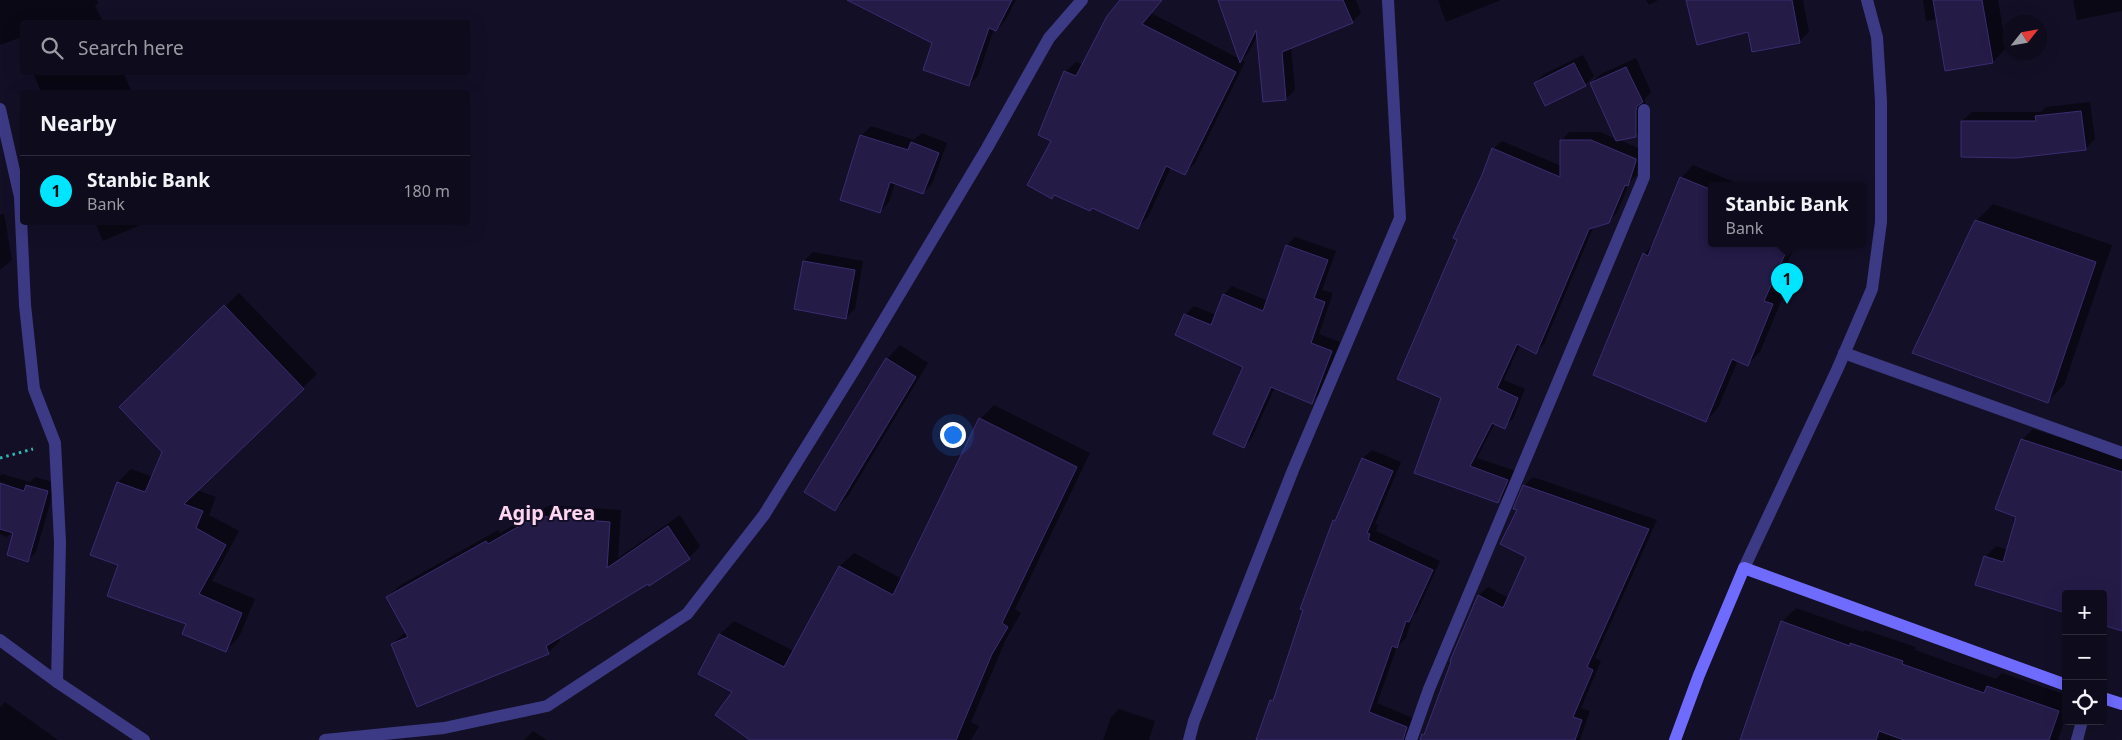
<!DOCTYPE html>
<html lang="en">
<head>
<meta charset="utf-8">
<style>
  body { margin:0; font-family:"Noto Sans",sans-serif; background:#171425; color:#f1f3f6 }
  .controls { position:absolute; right:15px; bottom:15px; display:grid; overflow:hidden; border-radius:5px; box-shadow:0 5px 20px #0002 }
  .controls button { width:45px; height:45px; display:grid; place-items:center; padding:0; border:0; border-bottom:1px solid #2e2b3b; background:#0e0b1c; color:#f1f3f6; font:25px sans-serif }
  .compass { position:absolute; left:2002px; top:15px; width:45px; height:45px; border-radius:50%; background:#0e0b1c; box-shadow:0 5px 20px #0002; rotate:59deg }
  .you { position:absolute; left:952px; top:434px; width:18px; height:18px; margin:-12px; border:4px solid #fff; border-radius:50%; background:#1a73e8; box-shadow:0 0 0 8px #1a73e833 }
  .badge { display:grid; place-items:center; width:32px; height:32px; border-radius:50%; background:#00e5ff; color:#111; font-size:16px; font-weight:700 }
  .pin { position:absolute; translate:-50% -41px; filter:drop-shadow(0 1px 2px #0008) }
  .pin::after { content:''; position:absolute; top:26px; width:18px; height:15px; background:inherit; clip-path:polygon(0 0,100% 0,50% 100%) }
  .popup { position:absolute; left:1708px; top:182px; width:158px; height:65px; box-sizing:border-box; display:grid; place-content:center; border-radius:5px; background:#0e0b1c; filter:drop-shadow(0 1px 4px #0005); font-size:16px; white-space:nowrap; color:#9b9ba3 }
  .popup b { font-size:19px; color:#f1f3f6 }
  .popup::after { content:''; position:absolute; left:50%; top:100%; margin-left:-10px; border:10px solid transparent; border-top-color:#0e0b1c }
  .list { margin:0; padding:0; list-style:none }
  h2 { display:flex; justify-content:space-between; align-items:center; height:65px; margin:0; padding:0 20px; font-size:21px }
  h2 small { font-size:16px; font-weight:400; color:#9b9ba3 }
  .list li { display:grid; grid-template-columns:32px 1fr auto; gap:15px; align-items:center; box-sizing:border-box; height:70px; padding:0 20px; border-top:1px solid #2e2b3b }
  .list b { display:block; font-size:19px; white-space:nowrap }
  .list p { margin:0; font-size:16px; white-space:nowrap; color:#9b9ba3 }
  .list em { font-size:16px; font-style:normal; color:#9b9ba3 }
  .icon { flex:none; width:28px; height:28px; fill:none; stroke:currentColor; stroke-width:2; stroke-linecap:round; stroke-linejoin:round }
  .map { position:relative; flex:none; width:2122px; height:740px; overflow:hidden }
  .search { position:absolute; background:#0e0b1c; box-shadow:0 5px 20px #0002; left:20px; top:20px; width:450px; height:55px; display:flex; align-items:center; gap:12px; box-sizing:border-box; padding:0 18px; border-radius:5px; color:#9b9ba3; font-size:19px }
  .panel { position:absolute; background:#0e0b1c; box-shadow:0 5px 20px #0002; left:20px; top:90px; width:450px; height:135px; border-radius:5px }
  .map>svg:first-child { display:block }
</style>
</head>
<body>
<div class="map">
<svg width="2122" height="740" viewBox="0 0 2122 740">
  <rect width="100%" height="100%" fill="#130f26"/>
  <g fill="#0007">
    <polygon points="0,0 97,0 98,3 95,6 103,22 22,22 22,48 19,38 0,45"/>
    <polygon points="884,0 1016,0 1005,21 996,30 994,29 978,76 969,85 934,42"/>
    <polygon points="1122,0 1162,0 1151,13 1240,59 1219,0 1356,0 1361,13 1352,22 1291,47 1295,90 1286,99 1258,34 1249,52 1242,60 1245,62 1195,163 1184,173 1171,167 1148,217 1138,227 1093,207 1055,194 1052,197 1053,140 1065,72 1076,62 1083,65"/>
    <polygon points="1438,0 1501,0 1446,22"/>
    <polygon points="1646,0 1658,0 1649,5"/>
    <polygon points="1694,0 1803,0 1809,32 1799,42 1749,31"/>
    <polygon points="1923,0 1998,0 2006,48 1993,62 1938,19 1926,21"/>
    <polygon points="2073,0 2122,0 2122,11 2077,20"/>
    <polygon points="1583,55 1594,76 1585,85 1535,83 1544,74"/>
    <polygon points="1636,58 1651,92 1645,99 1645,127 1635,136 1617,139 1643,150 1636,176 1630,182 1617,213 1608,222 1594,226 1544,344 1536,352 1520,344 1504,380 1525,389 1513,419 1504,427 1495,423 1477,458 1516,471 1506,493 1498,502 1415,472 1442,398 1459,239 1493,149 1502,141 1561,166 1561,141 1569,132 1600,132 1616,139 1591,83 1601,74"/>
    <polygon points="33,72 123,72 132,92 41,92"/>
    <polygon points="2090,102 2095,139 2086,148 1962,121 1972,112 2041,112 2046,107"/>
    <polygon points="871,126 914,140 922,133 947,143 932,184 923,193 895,183 889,202 880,212 842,199 862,135"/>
    <polygon points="1693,165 1741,185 1712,185 1712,243 1796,243 1776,288 1785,292 1760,352 1748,364 1738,360 1718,408 1706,421 1644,254 1654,244 1681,178"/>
    <polygon points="1993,204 2112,245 2064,385 2047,402 1976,221"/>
    <polygon points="4,214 12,260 0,270 0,215"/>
    <polygon points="95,222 147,222 103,241"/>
    <polygon points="1295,237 1336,251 1322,290 1333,293 1319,334 1340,342 1320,394 1312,402 1275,387 1252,438 1244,446 1245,366 1185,315 1194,306 1216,315 1224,295 1232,286 1268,301 1287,245"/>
    <polygon points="813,252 863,261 855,309 845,318 804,261"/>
    <polygon points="239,293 317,374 197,490 216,497 209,515 239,531 212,581 255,599 239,637 225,651 187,624 119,564 118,482 131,469 153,477 163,452 134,394"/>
    <polygon points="900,345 928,363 848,496 835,510 887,359"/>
    <polygon points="994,405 1090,453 1015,609 1021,613 1006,639 971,722 979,726 971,740 749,740 734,691 700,673 720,634 734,621 794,651 840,566 854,553 902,579 980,419"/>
    <polygon points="2033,429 2122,458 2122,630 2103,594 1985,557 1996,546 2008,550 2017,516 2022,440"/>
    <polygon points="1372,450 1401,462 1375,524 1378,525 1376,531 1440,561 1417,612 1413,615 1406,638 1397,647 1377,703 1415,719 1411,732 1418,740 1421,739 1427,730 1453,661 1451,661 1479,595 1488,587 1509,598 1528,556 1519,509 1524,486 1533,477 1657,520 1595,658 1601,661 1581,708 1590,711 1580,740 1257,740 1272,701 1275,697 1304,609 1301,608 1334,521 1339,516 1363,458"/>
    <polygon points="2,474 30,482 35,477 56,483 36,552 28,560 15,529 7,537 0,534 0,476"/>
    <polygon points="550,505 621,510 618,558 680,515 700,546 689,558 559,638 560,641 549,652 418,705 392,644 406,632 387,597 399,586 498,530 500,533"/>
    <polygon points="1796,608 1863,632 1865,630 1916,647 1915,650 1996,679 2002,673 2066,695 2066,716 2058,740 1742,740 1782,622"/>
    <polygon points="5,702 58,740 0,740 0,707"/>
    <polygon points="1119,709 1155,721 1149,740 1103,740 1111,717"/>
    <polygon points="533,731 547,740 524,740"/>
  </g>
  <g fill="#241b47" stroke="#3b2d73">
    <polygon points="847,0 1012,0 996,31 989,28 969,86 923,70 932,43"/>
    <polygon points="1120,0 1162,0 1142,24 1236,72 1185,175 1166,166 1138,229 1092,208 1090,211 1054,195 1052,199 1027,185 1051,141 1038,135 1064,71 1076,76 1107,16"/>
    <polygon points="1218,0 1343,0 1353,23 1282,52 1286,100 1263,102 1256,30 1240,63"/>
    <polygon points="1686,0 1792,0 1800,43 1752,52 1748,32 1697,45"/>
    <polygon points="1933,0 1982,0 1993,63 1945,71"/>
    <polygon points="1574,63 1586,86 1545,106 1534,83"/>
    <polygon points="1626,67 1643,102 1637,106 1636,110 1636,137 1616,141 1590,83"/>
    <polygon points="2081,111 2086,150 2016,158 1961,157 1961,121 2036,121 2035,116"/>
    <polygon points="860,135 908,150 911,142 939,153 923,194 890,182 880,213 840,200"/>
    <polygon points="1560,140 1591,140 1636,159 1636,161 1628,186 1625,185 1609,223 1589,229 1536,354 1517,344 1497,388 1518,398 1505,429 1492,423 1470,466 1508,480 1498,503 1414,473 1441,398 1397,379 1457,240 1453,238 1482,175 1492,148 1560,177"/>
    <polygon points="1680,177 1712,190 1712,243 1790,243 1764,301 1773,304 1748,366 1732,359 1706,422 1593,375 1643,253 1648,256"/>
    <polygon points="1975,220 2096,262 2048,403 1912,353"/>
    <polygon points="1286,245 1328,260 1314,298 1325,302 1311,343 1332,351 1312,404 1271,387 1244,448 1213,434 1243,367 1175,335 1184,314 1211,325 1223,294 1263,311"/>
    <polygon points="803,261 855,270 846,319 794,309"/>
    <polygon points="224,305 304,389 184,504 203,511 196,528 226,545 199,594 242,613 226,652 182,634 186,624 107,596 118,565 90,555 117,482 145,492 162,452 119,407"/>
    <polygon points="886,358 916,377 835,511 804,492"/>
    <polygon points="979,418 1077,467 1002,623 1008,627 992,654 956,740 750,740 715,715 732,692 698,674 719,634 784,667 839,566 893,595"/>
    <polygon points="2021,439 2122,472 2122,631 2103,625 2103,594 2066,594 2066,613 1975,585 1984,556 2003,562 2016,517 1995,509"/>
    <polygon points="1362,458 1393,471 1367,533 1370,534 1368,540 1433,570 1409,622 1406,621 1397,648 1392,646 1369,712 1407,727 1403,740 1256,740 1270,700 1273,701 1303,610 1300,609 1333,520 1335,521"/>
    <polygon points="0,483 24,491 26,485 48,491 28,562 7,555 13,533 0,529"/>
    <polygon points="1523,485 1649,529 1587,667 1593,670 1573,717 1582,720 1575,740 1420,740 1422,734 1424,735 1451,662 1450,661 1478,595 1503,608 1526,557 1500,544 1517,510 1513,509"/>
    <polygon points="537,516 610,522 607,568 668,526 690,559 649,586 648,584 546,646 549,654 417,707 391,644 408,637 386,597 486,541 488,544"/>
    <polygon points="1781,621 1850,646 1850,643 1903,661 1902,664 1984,693 1987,686 2059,711 2049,740 1904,740 1879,731 1876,740 1740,740"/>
  </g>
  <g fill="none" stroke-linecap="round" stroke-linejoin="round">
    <polyline stroke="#2fb8b0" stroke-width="3" stroke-dasharray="2.5 4" stroke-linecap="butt" points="0,458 33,449"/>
    <g stroke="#3d3a85" stroke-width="12">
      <polyline points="0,109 20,197 25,305 34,389 55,443 60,542 57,682"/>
      <polyline points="1844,353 2122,453"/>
      <polyline points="1744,568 1837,370 1872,289 1881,222 1881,101 1877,37 1867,0"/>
      <polyline points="0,640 57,682 144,740"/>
      <polyline points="325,740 444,728 547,706 687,614 764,515 856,367 987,148 1049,38 1082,0"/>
      <polyline points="1189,740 1194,721 1293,470 1400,218 1388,0"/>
      <polyline points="1411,740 1429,689 1644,177 1644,110"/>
      <polyline points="2077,740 2082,721"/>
    </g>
    <g stroke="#6f6bff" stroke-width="12">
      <polyline points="2103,698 2122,704"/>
      <polyline points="1675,740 1699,675 1744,568 2066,685"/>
    </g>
  </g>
  <g text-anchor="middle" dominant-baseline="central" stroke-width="4" stroke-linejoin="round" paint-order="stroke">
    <g font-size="20" font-weight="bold" fill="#ffd6f0" stroke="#130f26">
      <text x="547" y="512">Agip Area</text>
    </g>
  </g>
</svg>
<div class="controls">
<button>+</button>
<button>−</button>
<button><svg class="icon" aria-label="locate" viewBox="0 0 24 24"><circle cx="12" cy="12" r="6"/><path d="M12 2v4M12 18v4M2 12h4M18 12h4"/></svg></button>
</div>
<svg class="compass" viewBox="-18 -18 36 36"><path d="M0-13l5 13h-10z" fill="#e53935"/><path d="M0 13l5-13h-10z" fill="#9b9ba3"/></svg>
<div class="you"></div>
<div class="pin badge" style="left:1787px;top:304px">1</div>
<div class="popup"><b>Stanbic Bank</b>Bank</div>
<div class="search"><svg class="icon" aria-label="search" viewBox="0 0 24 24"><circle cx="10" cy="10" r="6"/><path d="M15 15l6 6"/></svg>Search here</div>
<section class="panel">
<h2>Nearby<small></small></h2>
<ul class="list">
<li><span class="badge">1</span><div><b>Stanbic Bank</b><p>Bank</p></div><em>180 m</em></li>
</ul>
</section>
</div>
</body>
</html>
